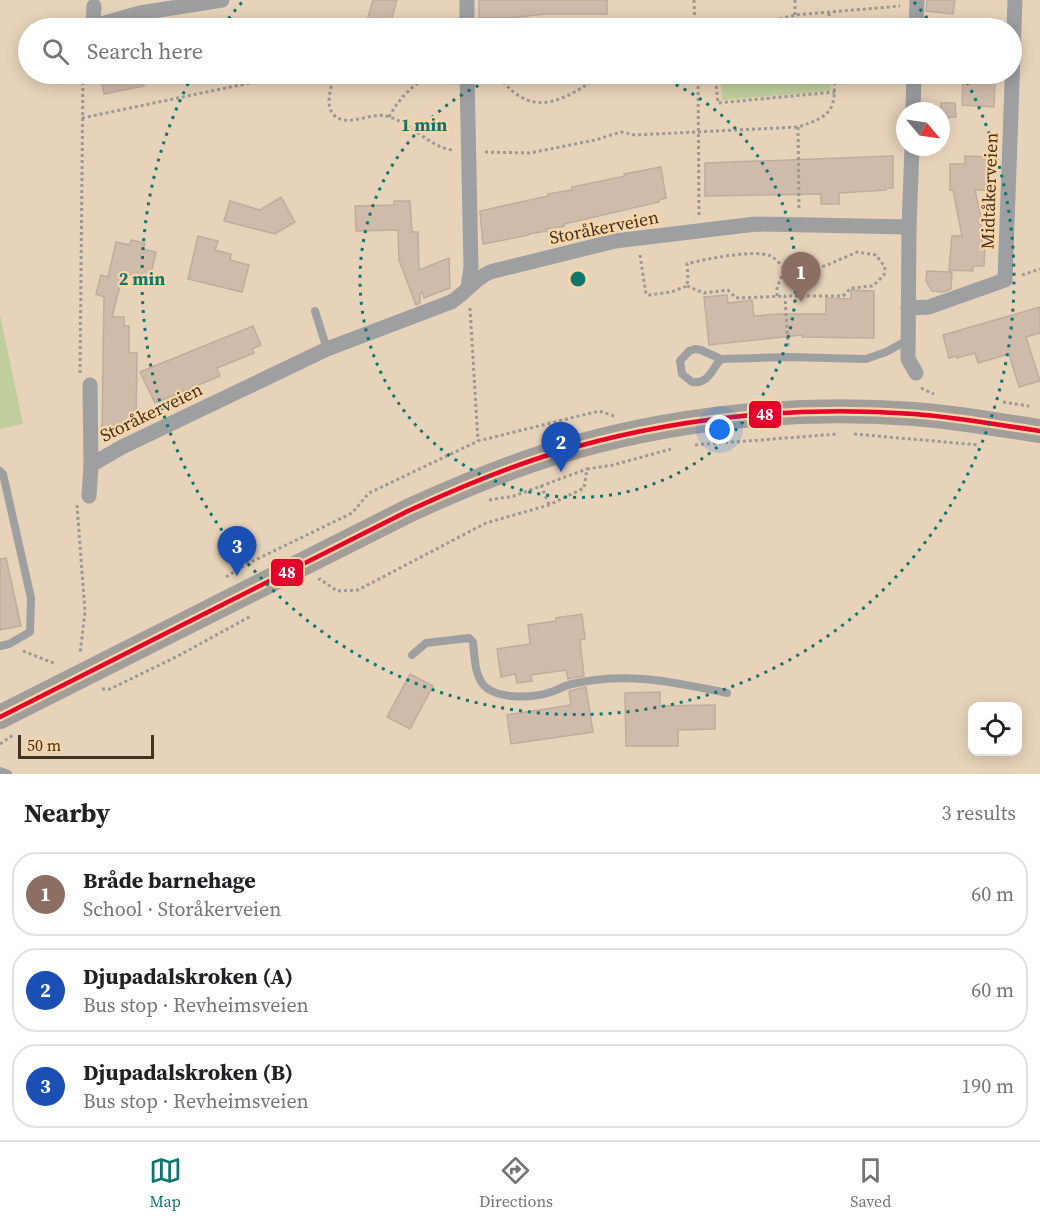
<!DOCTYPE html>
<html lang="en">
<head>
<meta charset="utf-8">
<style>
  body { margin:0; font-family:"Source Serif 4",serif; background:#f2f2f2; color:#202124 }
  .controls { position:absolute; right:18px; bottom:18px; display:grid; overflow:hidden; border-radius:12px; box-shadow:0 3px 15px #0003 }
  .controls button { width:54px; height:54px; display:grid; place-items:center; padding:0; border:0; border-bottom:2px solid #e0e0e0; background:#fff; color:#202124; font:30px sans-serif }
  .compass { position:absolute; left:896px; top:102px; width:54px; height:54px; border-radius:50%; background:#fff; box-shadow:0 3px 15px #0003; rotate:119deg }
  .scale { position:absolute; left:18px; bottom:15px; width:136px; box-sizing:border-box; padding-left:6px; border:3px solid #413320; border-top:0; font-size:16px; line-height:21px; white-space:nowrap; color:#413320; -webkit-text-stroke:4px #fad5a7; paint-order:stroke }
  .you { position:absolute; left:720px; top:430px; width:21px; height:21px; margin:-15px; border:4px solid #fff; border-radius:50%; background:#1a73e8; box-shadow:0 0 0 9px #1a73e833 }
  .badge { display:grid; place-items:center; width:39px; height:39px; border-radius:50%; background:#0f766e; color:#fff; font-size:20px; font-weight:700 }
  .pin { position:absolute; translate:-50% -50px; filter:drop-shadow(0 2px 3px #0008) }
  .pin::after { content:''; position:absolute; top:32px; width:21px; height:18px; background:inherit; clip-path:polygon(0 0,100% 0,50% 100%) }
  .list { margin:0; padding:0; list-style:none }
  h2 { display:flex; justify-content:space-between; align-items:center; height:78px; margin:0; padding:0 24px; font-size:26px }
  h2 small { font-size:20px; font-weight:400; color:#757577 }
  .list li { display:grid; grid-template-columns:39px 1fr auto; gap:18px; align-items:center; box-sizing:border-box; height:84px; margin:0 12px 12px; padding:0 12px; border:2px solid #e0e0e0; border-radius:24px }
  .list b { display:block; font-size:22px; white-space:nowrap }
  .list p { margin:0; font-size:20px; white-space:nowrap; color:#757577 }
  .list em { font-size:20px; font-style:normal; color:#757577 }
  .icon { flex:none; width:33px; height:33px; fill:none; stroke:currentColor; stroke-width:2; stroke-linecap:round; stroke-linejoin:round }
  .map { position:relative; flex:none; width:1040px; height:774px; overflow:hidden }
  .search { position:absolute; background:#fff; box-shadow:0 3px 15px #0003; left:18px; right:18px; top:18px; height:66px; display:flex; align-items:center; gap:15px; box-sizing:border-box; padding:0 21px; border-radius:33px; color:#757577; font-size:22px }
  .sheet { height:366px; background:#fff }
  nav { display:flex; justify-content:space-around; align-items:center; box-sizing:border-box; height:84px; border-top:2px solid #e0e0e0; background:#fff; font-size:16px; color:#757577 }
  nav a { display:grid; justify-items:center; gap:3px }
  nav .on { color:#0f766e }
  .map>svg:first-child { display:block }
</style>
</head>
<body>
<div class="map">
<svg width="1040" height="774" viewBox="0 0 1040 774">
  <rect width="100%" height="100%" fill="#e7d3ba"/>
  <g fill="#c0ce9d">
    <polygon points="720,74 829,74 831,91 722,100"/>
    <polygon points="0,315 23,424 0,429"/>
  </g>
  <g fill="#cebbaa" stroke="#bfad9c" stroke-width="1.5">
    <polygon points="373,0 397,0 389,28 365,28"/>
    <polygon points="479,0 607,0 607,14 545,14 509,18 479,18"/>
    <polygon points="927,0 955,0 953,14 926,11"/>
    <polygon points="100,74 143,74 144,86 104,94"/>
    <polygon points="963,79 995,81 994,107 962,105"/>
    <polygon points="941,103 955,103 956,117 941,118"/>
    <polygon points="893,156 893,188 886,188 886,190 839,193 839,204 821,204 821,194 705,196 705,163"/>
    <polygon points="965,156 990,157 990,190 975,190 981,217 982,245 985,245 984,266 973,266 973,271 949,270 952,236 962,236 953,190 950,190 950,164 965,164"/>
    <polygon points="661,167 666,198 659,200 659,202 564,224 564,226 546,229 547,231 529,234 529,235 483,244 480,211 548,196 548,194 572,190 572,187 625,176 624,174"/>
    <polygon points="281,197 295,222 275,234 224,221 230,201 260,210"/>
    <polygon points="394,201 410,201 412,232 418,232 419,270 449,258 450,288 424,298 422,292 420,293 420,303 416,305 399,260 398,230 356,231 355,206 394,205"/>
    <polygon points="198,236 218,241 215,250 231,254 230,260 249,265 242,292 188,279"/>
    <polygon points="131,240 145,243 143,249 156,252 150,278 123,274 112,317 124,317 124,326 129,326 129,353 137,353 136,424 123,423 123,430 102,430 104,297 96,294 101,275 108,277 116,242 130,245"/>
    <polygon points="927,271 952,272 951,289 943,292 932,291 926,281"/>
    <polygon points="851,290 874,291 874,338 802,337 802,335 709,345 704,297 727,295 728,303 752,300 754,316 779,314 826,314 826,298 851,299"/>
    <polygon points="1040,307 1040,333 1026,337 1040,381 1019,387 1009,354 978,363 975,353 957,358 957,356 949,358 943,335"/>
    <polygon points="253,326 261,345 252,349 254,353 217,368 220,376 155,403 140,372"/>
    <polygon points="6,558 21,626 0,630 0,559"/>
    <polygon points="582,614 585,639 580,640 584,676 568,679 566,670 531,675 532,681 517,683 515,674 501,677 497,649 530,644 528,625 556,621 556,618"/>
    <polygon points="410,674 433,686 410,729 387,717"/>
    <polygon points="586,687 593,732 511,744 507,715 571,705 569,691"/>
    <polygon points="660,692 660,706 715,705 715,729 678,730 678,746 626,746 625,693"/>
  </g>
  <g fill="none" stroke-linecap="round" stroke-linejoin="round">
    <g stroke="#9c9995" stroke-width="3" stroke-dasharray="3 3" stroke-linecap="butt">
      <polyline points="694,0 695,28"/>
      <polyline points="829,13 830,28"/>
      <polyline points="795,15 795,0"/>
      <polyline points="771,21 771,28"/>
      <polyline points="642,28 695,27 771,21 795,15 900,6"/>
      <path d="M 333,74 C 333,86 324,103 333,114 C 346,129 370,112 386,116 C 411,122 427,146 452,150"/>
      <path d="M 494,74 C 503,81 512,93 523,98 C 551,113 581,87 605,74"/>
      <polyline points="698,74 699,216"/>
      <polyline points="715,74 718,103 835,92"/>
      <path d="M 389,117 C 400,97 414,82 436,74"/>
      <polyline points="82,118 293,74"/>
      <polyline points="798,127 799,208"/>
      <path d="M 485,152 L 530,153 L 595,140 L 621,132 L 635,135 L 798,127 C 833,116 836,109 834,74"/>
      <path d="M 640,255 L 646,294 L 649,295 L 671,292 L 687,286 L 688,278 L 687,264 C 705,259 754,249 771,256 C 776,259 781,265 785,269"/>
      <polyline points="1022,275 1040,269"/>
      <polyline points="687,286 704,293 728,290 736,298 785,296"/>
      <polyline points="777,296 777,287 785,269 825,266 857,252 876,255 885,267 884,275 873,286 851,288 843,296 785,296 788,346"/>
      <polyline points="470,308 478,441"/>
      <polyline points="80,373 83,74"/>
      <polyline points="921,388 934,394"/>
      <polyline points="1003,402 1029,406"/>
      <polyline points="854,434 979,445"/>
      <polyline points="695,445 838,434"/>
      <polyline points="541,485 549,505"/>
      <polyline points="489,500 514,496 587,469"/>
      <polyline points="77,505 85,612 80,654"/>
      <polyline points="226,577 247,564 352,513 369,493 478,441 599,411 614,416"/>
      <polyline points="318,580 320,579 337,591 358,590 486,523 549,505 584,488 587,469 613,465 671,449"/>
      <polyline points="23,651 56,664"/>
      <polyline points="102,689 110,689 176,657 251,616"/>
      <polyline points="0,744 13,735"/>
    </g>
    <g stroke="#9d9fa0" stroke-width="8">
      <polyline points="315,311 327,349"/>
      <path d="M 721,359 C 711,370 709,384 692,382 L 682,374 L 680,361 L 689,351 L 695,349 L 701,350 L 721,359 L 789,357 L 866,359 L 886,352 L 908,340"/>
      <polyline points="0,471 3,474 31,598 30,632 9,644 0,646"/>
      <path d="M 412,655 L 426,643 L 469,638 L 473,642 C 475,657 474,680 488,689 C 504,699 533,698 551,692 C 558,690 565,685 572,684 C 626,671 674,682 727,693"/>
      <polyline points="0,771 8,774"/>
    </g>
    <g stroke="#9d9fa0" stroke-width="15">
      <polyline points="467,0 467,28"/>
      <polyline points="87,28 140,13 222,0"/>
      <polyline points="93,28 94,6"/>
      <polyline points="916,28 917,0"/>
      <polyline points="467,74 471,267 468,288"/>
      <polyline points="913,111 914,74"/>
      <polyline points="912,147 909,227 908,359 916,373"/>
      <polyline points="908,308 929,307 1005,280 1015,0"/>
      <path d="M 91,465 L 122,447 L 327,349 L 451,302 C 466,293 474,279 490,272 L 615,241 L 756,224 L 909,227"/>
      <polyline points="89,496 91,465 90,385"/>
    </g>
    <path stroke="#a29f9b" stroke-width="24" d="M 0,717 L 408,511 C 456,489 505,468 555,453 C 669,418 795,405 914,414 C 956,417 998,425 1040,431"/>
    <g stroke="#fad5a7" stroke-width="9">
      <path id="bus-1" d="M 0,717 L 408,511 C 456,489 505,468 555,453 C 669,418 795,405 914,414 C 956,417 998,425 1040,431"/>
    </g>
    <use href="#bus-1" stroke="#e4002b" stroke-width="4.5"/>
  </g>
  <g fill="none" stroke="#0f766e" stroke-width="3" stroke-dasharray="3 6">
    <path d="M651 74A218 218 0 1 1 505 74"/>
    <path d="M223 26A436 436 0 0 1 242 2M914 2A436 436 0 0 1 933 26M963 74A436 436 0 1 1 193 74"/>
  </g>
  <g text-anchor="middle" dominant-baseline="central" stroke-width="4.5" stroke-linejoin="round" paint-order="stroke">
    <g font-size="18" fill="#413320" stroke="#fad5a7">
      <text transform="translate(989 191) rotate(-88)">Midtåkerveien</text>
      <text transform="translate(604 227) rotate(-11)">Storåkerveien</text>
      <text transform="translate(151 412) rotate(-26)">Storåkerveien</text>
    </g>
  </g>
  <circle cx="578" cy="279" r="9" fill="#0f766e" stroke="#fad5a7" stroke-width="3"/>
  <g font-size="18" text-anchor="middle" font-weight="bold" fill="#0f766e" stroke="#fad5a7" stroke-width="4.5" stroke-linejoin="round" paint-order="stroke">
    <text x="424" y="131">1 min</text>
    <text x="142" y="285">2 min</text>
  </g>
  <g stroke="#fad5a7" stroke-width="2">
    <rect x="748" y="400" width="34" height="29" rx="6" fill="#e4002b"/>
    <rect x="270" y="558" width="34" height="29" rx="6" fill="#e4002b"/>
  </g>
  <g font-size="16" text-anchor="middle" font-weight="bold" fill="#fff">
    <text x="765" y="420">48</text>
    <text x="287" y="578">48</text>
  </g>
</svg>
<div class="controls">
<button><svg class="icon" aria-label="locate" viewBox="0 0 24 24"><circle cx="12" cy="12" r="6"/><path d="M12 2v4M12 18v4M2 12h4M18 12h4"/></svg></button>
</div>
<svg class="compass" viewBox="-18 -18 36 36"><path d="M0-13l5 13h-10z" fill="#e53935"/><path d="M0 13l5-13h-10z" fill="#757577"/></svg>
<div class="scale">50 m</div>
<div class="you"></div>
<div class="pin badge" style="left:801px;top:302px;background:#8d6e63">1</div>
<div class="pin badge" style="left:561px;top:472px;background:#1a4fb4">2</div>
<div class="pin badge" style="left:237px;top:576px;background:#1a4fb4">3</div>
<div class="search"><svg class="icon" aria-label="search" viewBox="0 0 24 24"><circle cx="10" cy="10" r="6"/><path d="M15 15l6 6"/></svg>Search here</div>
</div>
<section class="sheet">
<h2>Nearby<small>3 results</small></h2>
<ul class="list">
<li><span class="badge" style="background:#8d6e63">1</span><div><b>Bråde barnehage</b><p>School · Storåkerveien</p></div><em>60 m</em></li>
<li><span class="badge" style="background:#1a4fb4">2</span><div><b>Djupadalskroken (A)</b><p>Bus stop · Revheimsveien</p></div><em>60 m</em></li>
<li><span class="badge" style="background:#1a4fb4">3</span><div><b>Djupadalskroken (B)</b><p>Bus stop · Revheimsveien</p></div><em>190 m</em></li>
</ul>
</section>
<nav>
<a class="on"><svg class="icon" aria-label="map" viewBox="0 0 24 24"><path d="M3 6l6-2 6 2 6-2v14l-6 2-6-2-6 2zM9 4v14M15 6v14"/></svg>Map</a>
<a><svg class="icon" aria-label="directions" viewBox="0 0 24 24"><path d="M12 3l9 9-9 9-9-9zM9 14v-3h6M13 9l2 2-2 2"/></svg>Directions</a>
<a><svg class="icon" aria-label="saved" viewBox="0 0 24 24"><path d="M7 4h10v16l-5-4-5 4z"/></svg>Saved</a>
</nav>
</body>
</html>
